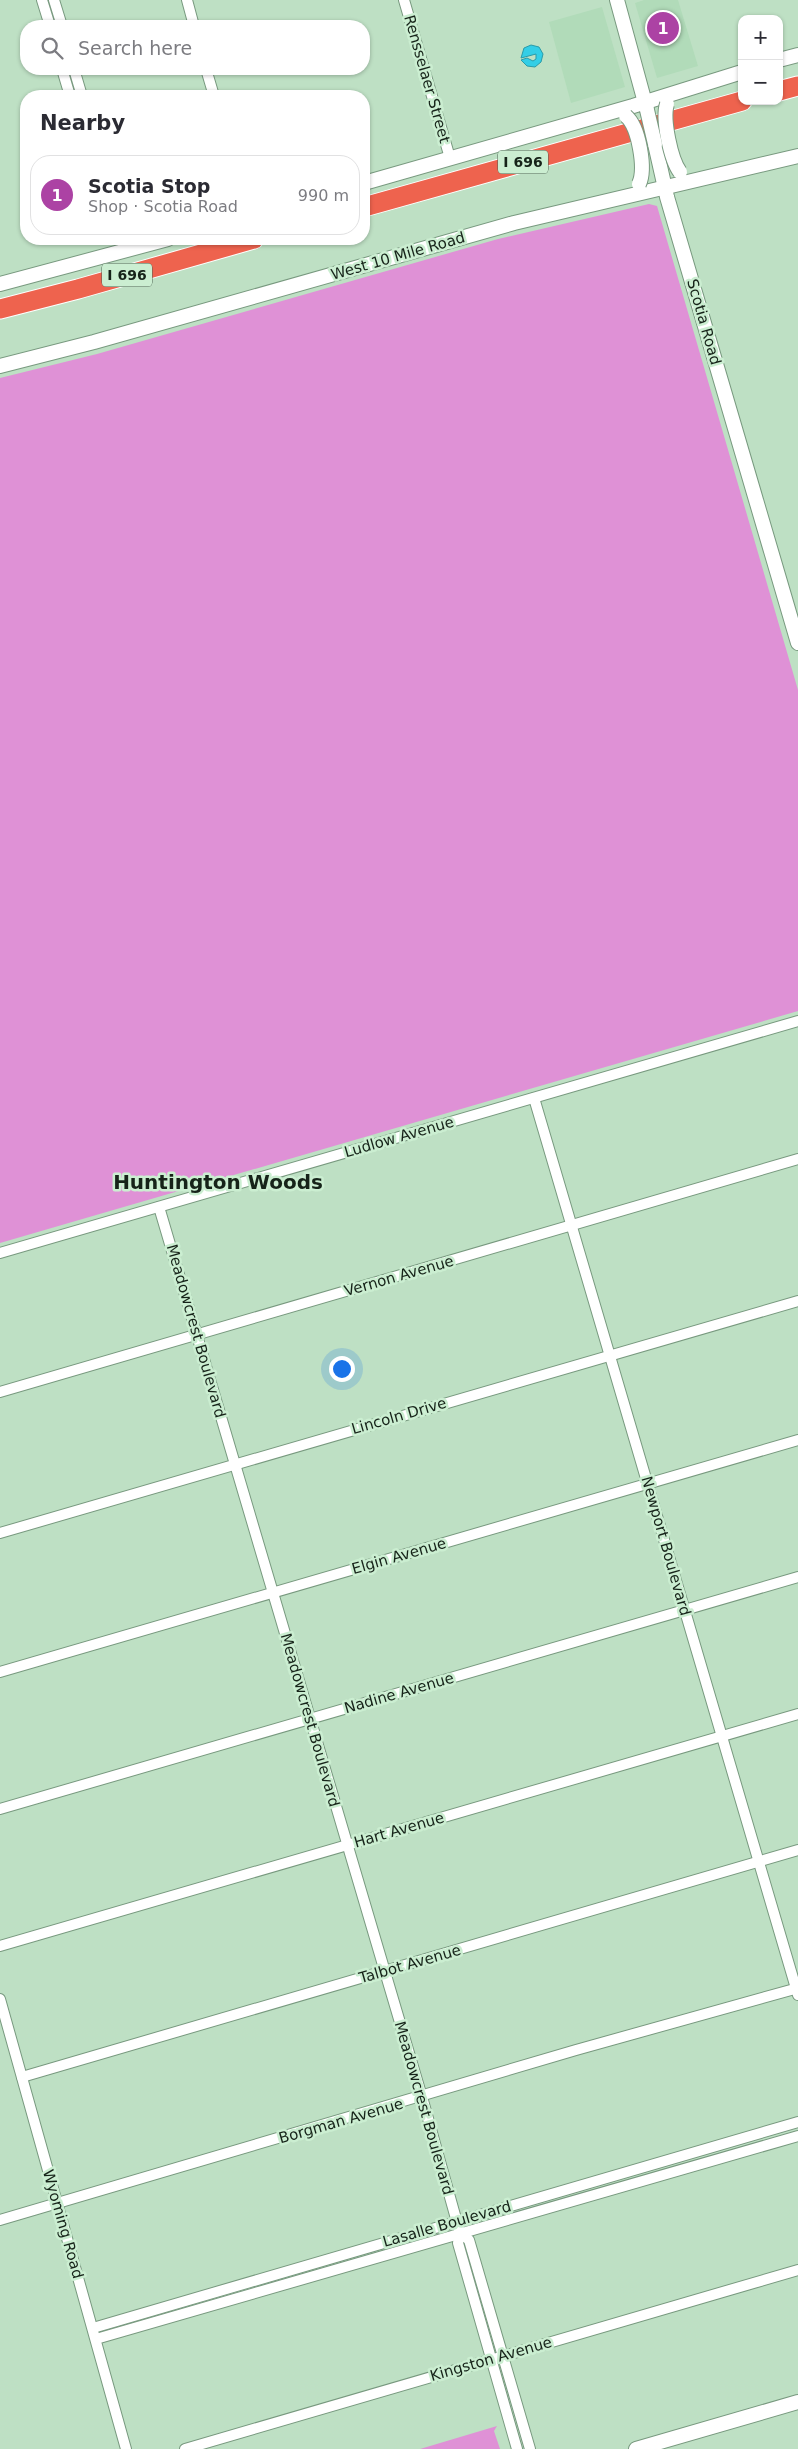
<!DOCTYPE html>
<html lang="en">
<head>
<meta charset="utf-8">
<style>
  body { margin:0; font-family:"DejaVu Sans",sans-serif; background:#f7f7f7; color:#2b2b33 }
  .controls { position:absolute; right:15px; top:15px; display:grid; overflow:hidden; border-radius:10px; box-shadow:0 1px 4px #0004 }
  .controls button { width:45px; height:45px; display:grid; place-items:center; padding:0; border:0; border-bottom:1px solid #e1e1e2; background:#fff; color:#2b2b33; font:25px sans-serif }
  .you { position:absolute; left:341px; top:1368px; width:18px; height:18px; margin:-12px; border:4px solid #fff; border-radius:50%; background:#1a73e8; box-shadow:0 0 0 8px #1a73e833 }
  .badge { display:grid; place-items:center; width:32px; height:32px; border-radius:50%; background:#ac42a4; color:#fff; font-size:16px; font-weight:700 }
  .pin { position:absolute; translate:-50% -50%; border:2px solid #fff; box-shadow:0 1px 5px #0006 }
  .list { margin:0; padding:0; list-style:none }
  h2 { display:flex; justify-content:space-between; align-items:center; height:65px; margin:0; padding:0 20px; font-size:21px }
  h2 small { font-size:16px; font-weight:400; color:#7c7c81 }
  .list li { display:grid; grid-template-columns:32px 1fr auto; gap:15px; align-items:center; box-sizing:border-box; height:80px; margin:0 10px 10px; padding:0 10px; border:1px solid #e1e1e2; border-radius:20px }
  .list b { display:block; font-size:19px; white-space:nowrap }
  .list p { margin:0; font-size:16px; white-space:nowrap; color:#7c7c81 }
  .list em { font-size:16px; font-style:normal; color:#7c7c81 }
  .icon { flex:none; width:28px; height:28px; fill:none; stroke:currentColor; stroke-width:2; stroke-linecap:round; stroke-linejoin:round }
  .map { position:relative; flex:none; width:798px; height:2449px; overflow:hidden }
  .search { position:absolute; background:#fff; box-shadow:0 1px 4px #0004; left:20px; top:20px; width:350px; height:55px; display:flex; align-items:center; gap:12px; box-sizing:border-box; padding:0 18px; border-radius:20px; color:#7c7c81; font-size:19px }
  .panel { position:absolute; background:#fff; box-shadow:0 1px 4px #0004; left:20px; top:90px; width:350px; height:155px; border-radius:20px }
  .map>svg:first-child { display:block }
</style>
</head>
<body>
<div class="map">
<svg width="798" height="2449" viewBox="0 0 798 2449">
  <rect width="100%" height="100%" fill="#bee0c4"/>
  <g fill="#b1dbb9">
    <polygon points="644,0 678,0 698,66 657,78 635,3"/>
    <polygon points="602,7 625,87 571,103 549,22"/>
  </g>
  <g fill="#df91d6">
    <polygon points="649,204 657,206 798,690 798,1011 0,1243 0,378 97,354 498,239"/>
    <polygon points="497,2426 494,2431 500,2449 420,2449"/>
  </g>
  <polygon fill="#33cee6" stroke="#2a9ba8" points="531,45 539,47 543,54 541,62 535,67 527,66 521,60 527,58 533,61 536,59 536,54 521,58 524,48"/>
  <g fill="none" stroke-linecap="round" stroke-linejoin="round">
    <g stroke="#78997f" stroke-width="12">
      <g id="street">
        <polyline points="42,0 50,26"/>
        <polyline points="54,0 62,26"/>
        <polyline points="187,0 194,26"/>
        <polyline points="404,0 450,158"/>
        <polyline points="62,69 70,96"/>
        <polyline points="74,69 82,96"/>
        <polyline points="206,69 214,96"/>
        <polyline points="534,1098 798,1995"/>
        <polyline points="159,1207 422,2097 460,2233 458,2243 517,2449"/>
        <polyline points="0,1253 798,1021"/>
        <polyline points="0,1392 798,1159"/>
        <polyline points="0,1533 798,1301"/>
        <polyline points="0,1672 798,1440"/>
        <polyline points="0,1809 798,1577"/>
        <polyline points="0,1946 798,1714"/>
        <polyline points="0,1999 126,2449"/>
        <polyline points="22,2077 798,1850"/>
        <polyline points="0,2220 576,2050 798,1988"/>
        <polyline points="460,2233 469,2240 530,2449"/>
        <polyline points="93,2328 798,2122"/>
        <polyline points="96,2339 798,2136"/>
        <polyline points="185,2449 798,2270"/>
      </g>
    </g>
    <g stroke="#78997f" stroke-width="16">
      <g id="secondary">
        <polyline points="617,0 647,110"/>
        <polyline points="779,60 798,55"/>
        <polyline points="655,144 667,197 798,643"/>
        <polyline points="364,183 633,106 742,72"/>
        <polyline points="0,284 168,239"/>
        <polyline points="0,366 94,342 514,223 798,156"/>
        <polyline points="636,2449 798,2402"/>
      </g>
    </g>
    <g stroke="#fff" stroke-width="21">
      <g id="highway">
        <polyline points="779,91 798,86"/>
        <polyline points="364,207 742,101"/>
        <polyline points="0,309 78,289 254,239"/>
      </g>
    </g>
    <use href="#street" stroke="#fff" stroke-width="10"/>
    <use href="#secondary" stroke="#fff" stroke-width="14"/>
    <use href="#highway" stroke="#ee634e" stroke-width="19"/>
    <g stroke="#78997f" stroke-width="16" stroke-linecap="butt">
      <g id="secondary-bridge">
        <path d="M 667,104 C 662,119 671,160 680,172"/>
        <polyline points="647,110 655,144"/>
        <path d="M 626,116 C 639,127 646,169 639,184"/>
      </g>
    </g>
    <use href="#secondary-bridge" stroke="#fff" stroke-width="14"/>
  </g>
  <g text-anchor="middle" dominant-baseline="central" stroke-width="5" stroke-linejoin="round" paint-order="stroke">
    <g fill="#cbeed1" stroke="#4c6050" stroke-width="1">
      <rect x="498" y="150.5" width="50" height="23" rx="4"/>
      <rect x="102" y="263.5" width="50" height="23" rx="4"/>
    </g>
    <g font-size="14" font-weight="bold" fill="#162319">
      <text x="523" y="162">I 696</text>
      <text x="127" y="275">I 696</text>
    </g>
    <g font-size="15" fill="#162319" stroke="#cbeed1">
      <text transform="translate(427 79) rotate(74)">Rensselaer Street</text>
      <text transform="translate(398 256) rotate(-16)">West 10 Mile Road</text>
      <text transform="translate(704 322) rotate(74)">Scotia Road</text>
      <text transform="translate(399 1137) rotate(-16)">Ludlow Avenue</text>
      <text transform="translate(399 1276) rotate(-16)">Vernon Avenue</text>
      <text transform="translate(196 1331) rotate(74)">Meadowcrest Boulevard</text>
      <text transform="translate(399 1416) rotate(-16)">Lincoln Drive</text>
      <text transform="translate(666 1546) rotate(74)">Newport Boulevard</text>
      <text transform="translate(399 1556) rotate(-16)">Elgin Avenue</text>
      <text transform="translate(399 1693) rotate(-16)">Nadine Avenue</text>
      <text transform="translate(310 1720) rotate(74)">Meadowcrest Boulevard</text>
      <text transform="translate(399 1830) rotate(-16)">Hart Avenue</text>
      <text transform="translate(410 1964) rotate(-16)">Talbot Avenue</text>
      <text transform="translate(424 2108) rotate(74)">Meadowcrest Boulevard</text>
      <text transform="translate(341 2121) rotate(-16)">Borgman Avenue</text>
      <text transform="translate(63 2224) rotate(74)">Wyoming Road</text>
      <text transform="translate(447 2224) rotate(-16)">Lasalle Boulevard</text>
      <text transform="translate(491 2359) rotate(-16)">Kingston Avenue</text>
    </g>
    <g font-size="20" font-weight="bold" fill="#162319" stroke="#cbeed1">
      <text x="218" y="1182">Huntington Woods</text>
    </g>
  </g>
</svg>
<div class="controls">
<button>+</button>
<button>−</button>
</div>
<div class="you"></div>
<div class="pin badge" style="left:663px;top:28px">1</div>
<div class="search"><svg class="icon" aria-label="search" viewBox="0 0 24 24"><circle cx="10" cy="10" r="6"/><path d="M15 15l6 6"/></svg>Search here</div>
<section class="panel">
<h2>Nearby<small></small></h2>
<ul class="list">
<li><span class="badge">1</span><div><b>Scotia Stop</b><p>Shop · Scotia Road</p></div><em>990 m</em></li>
</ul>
</section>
</div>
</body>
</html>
